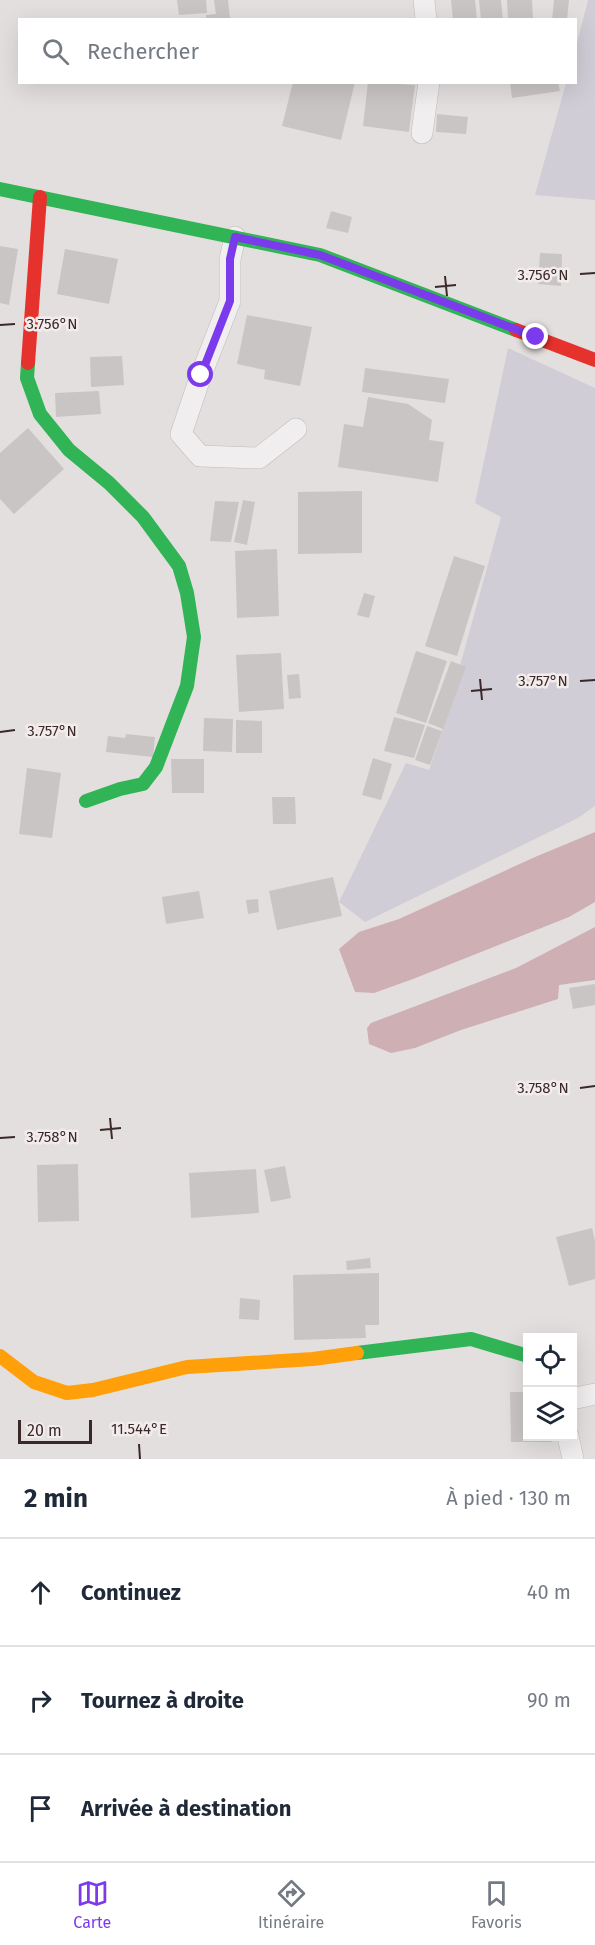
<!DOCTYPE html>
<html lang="fr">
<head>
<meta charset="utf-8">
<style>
  body { margin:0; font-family:"Fira Sans",sans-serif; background:#f2f2f3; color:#1f2937 }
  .controls { position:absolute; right:18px; bottom:18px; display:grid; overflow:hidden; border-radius:0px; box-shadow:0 6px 24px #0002 }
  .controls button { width:54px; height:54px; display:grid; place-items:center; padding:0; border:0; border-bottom:2px solid #e0e1e3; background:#fff; color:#1f2937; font:30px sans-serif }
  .scale { position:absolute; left:18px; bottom:15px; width:74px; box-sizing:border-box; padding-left:6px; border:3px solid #3b2829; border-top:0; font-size:16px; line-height:21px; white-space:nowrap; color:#3b2829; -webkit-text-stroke:4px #f3eced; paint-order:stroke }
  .stop { position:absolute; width:18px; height:18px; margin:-14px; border:4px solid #7c3aed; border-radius:50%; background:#fff }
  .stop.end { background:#7c3aed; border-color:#fff; box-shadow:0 2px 6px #0008 }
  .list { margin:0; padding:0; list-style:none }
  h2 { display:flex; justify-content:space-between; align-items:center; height:78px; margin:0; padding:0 24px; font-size:26px }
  h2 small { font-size:20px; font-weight:400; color:#747a83 }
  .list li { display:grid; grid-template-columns:39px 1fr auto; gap:18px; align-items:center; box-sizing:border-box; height:108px; padding:0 24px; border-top:2px solid #e0e1e3 }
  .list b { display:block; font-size:22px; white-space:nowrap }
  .list em { font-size:20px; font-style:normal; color:#747a83 }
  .icon { flex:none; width:33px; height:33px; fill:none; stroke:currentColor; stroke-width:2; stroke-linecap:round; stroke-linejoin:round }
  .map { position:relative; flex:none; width:595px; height:1459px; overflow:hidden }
  .search { position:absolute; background:#fff; box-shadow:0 6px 24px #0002; left:18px; right:18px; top:18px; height:66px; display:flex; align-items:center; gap:15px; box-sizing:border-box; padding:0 21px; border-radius:0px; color:#747a83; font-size:22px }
  .sheet { height:402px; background:#fff }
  nav { display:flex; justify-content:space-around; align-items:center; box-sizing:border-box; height:84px; border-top:2px solid #e0e1e3; background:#fff; font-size:16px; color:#747a83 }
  nav a { display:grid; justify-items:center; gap:3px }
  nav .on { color:#7c3aed }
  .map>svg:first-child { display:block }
</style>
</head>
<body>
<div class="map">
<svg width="595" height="1459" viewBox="0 0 595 1459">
  <rect width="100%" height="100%" fill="#e4dfdf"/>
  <g fill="#d0cdd6">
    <polygon points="588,0 595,0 595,200 535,195 566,83 576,82 576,47"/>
    <polygon points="508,348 595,388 595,806 578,818 365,922 339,902 406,763 429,770 442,731 501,517 475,503"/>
  </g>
  <g fill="#cdafb4">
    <polygon points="595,832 595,902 569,917 413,979 374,993 355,992 339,949 359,932 399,919 535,857"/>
    <polygon points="595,927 595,980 559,985 558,999 461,1030 415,1048 391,1053 369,1044 367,1028 371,1023 516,968"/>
  </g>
  <g fill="#cac5c5">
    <polygon points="177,0 206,0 207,13 179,15"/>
    <polygon points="214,0 228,0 230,19 206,20 206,15 216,14"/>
    <polygon points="451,0 475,0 477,20 453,20"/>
    <polygon points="479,0 501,0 503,20 481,20"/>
    <polygon points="507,0 532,0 533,20 508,20"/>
    <polygon points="554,0 569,0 567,20 552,20"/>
    <polygon points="293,82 355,82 341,140 282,126"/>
    <polygon points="368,82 415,85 409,132 363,126"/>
    <polygon points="510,82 558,82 560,91 512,98"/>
    <polygon points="437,114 468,117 466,134 436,132"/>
    <polygon points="331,211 352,217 348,233 326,228"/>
    <polygon points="0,246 18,249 9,305 0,303"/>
    <polygon points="65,249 118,259 109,304 57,294"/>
    <polygon points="540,253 562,254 561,286 538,284"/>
    <polygon points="247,315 312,327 300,386 264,379 265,370 237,364"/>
    <polygon points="122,356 124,385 91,387 90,357"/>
    <polygon points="365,368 449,379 445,403 362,392"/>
    <polygon points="99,391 101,414 56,417 55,393"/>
    <polygon points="368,397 408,404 432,420 429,440 444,442 438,482 338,467 344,424 363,427"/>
    <polygon points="28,428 64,469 14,514 0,499 0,453"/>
    <polygon points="362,491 362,553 298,554 298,492"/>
    <polygon points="243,500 255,502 247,545 234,542"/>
    <polygon points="215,501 239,502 231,542 210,541"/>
    <polygon points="277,549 279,616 237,618 235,551"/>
    <polygon points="454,556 485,566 457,656 425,646"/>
    <polygon points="364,593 375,596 369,618 357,615"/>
    <polygon points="416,651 447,661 426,723 396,713"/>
    <polygon points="281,653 284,709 239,712 236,655"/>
    <polygon points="451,661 466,667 443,729 428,723"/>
    <polygon points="299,674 301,698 289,699 287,675"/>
    <polygon points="394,717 425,725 414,758 384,751"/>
    <polygon points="204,718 233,719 232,752 203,751"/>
    <polygon points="236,720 262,721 262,753 236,753"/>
    <polygon points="427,726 442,731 430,765 415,760"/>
    <polygon points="126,734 155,737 153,757 106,752 108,736 125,738"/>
    <polygon points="373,758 392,764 381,800 362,795"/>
    <polygon points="171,759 204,759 204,793 172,793"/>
    <polygon points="27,768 61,773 52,838 19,834"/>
    <polygon points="272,797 295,797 296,824 273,824"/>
    <polygon points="333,877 342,916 277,930 269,891"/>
    <polygon points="199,891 204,918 166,924 162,897"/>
    <polygon points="258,899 259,912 248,914 246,900"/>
    <polygon points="595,984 595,1005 573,1009 569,988"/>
    <polygon points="78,1164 79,1221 38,1222 37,1165"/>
    <polygon points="285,1166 291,1198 271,1202 264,1170"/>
    <polygon points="256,1169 259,1213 191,1218 189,1173"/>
    <polygon points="592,1228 595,1241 595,1279 569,1286 556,1237"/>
    <polygon points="370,1258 371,1268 347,1270 346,1261"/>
    <polygon points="379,1273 379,1325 365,1325 366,1338 294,1340 293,1275"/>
    <polygon points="240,1298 260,1300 259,1320 239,1319"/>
    <polygon points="510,1392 528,1392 528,1436 552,1436 552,1442 511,1442"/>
  </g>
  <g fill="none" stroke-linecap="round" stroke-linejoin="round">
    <g stroke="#c0bbbc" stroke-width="22">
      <g id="street">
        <polyline points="424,0 426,20"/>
        <polyline points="422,133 429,82"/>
        <polyline points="235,237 230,259 230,301 201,375 181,434 200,456 259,458 296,429"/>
        <polyline points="572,1399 595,1394"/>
        <polyline points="568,1436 573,1459"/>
      </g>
    </g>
    <use href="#street" stroke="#f0eeee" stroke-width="21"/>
    <g stroke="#30b455" stroke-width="14">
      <polyline points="0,189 320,255 516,330"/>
      <polyline points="28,363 27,378 40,414 69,450 109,483 143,517 179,566 187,593 194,637 187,686 156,767 143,784 120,789 86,801"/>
      <polyline points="357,1353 471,1339 528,1356"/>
    </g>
    <polyline stroke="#ff9f0a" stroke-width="14" points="0,1356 34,1382 67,1393 93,1390 187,1367 313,1359 357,1353"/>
    <g stroke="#e5322d" stroke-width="14">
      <polyline points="516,330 595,360"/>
      <polyline points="28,363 40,197"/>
    </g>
  </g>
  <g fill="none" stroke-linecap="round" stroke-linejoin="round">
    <polyline stroke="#7c3aed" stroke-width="8" points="201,375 230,301 230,259 235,237 320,255 536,337"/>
  </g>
  <path fill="none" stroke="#3b2829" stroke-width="2" d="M 580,274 L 595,273M 445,276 L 447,296M 435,287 L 456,285M 0,325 L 15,324M 480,679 L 482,700M 580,681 L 595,680M 471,691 L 492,689M 0,732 L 15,730M 580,1088 L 595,1086M 110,1118 L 112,1139M 100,1130 L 121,1128M 0,1138 L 15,1137M 139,1444 L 140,1459"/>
  <g font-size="15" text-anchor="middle" fill="#3b2829" stroke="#f3eced" stroke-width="5" stroke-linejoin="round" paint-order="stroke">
    <text x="543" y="280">3.756°N</text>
    <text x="52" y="329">3.756°N</text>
    <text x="543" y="686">3.757°N</text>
    <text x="52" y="736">3.757°N</text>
    <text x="543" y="1093">3.758°N</text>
    <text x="52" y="1142">3.758°N</text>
    <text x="139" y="1434">11.544°E</text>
  </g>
</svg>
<div class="controls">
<button><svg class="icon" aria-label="locate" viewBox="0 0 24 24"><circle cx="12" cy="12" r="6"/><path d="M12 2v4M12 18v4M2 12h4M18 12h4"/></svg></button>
<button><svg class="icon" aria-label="layers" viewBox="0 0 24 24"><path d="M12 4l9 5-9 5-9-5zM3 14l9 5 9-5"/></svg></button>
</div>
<div class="scale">20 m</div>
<div class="stop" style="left:201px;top:375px"></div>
<div class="stop end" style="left:536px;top:337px"></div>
<div class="search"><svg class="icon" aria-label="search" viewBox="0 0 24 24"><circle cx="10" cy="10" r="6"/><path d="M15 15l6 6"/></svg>Rechercher</div>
</div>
<section class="sheet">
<h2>2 min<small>À pied · 130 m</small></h2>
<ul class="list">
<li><svg class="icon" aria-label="ahead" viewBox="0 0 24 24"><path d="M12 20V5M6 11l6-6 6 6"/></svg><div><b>Continuez</b></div><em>40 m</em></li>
<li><svg class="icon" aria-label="right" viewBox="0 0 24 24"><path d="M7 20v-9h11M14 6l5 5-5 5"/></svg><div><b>Tournez à droite</b></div><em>90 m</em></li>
<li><svg class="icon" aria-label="arrive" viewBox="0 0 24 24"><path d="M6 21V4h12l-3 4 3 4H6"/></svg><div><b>Arrivée à destination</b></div></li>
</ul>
</section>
<nav>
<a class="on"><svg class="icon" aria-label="map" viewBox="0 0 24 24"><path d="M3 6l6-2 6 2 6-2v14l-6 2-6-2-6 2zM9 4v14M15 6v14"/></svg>Carte</a>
<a><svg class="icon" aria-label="directions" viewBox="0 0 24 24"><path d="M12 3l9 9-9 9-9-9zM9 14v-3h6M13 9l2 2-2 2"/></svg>Itinéraire</a>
<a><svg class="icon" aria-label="saved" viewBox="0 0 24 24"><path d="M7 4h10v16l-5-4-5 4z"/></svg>Favoris</a>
</nav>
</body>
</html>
